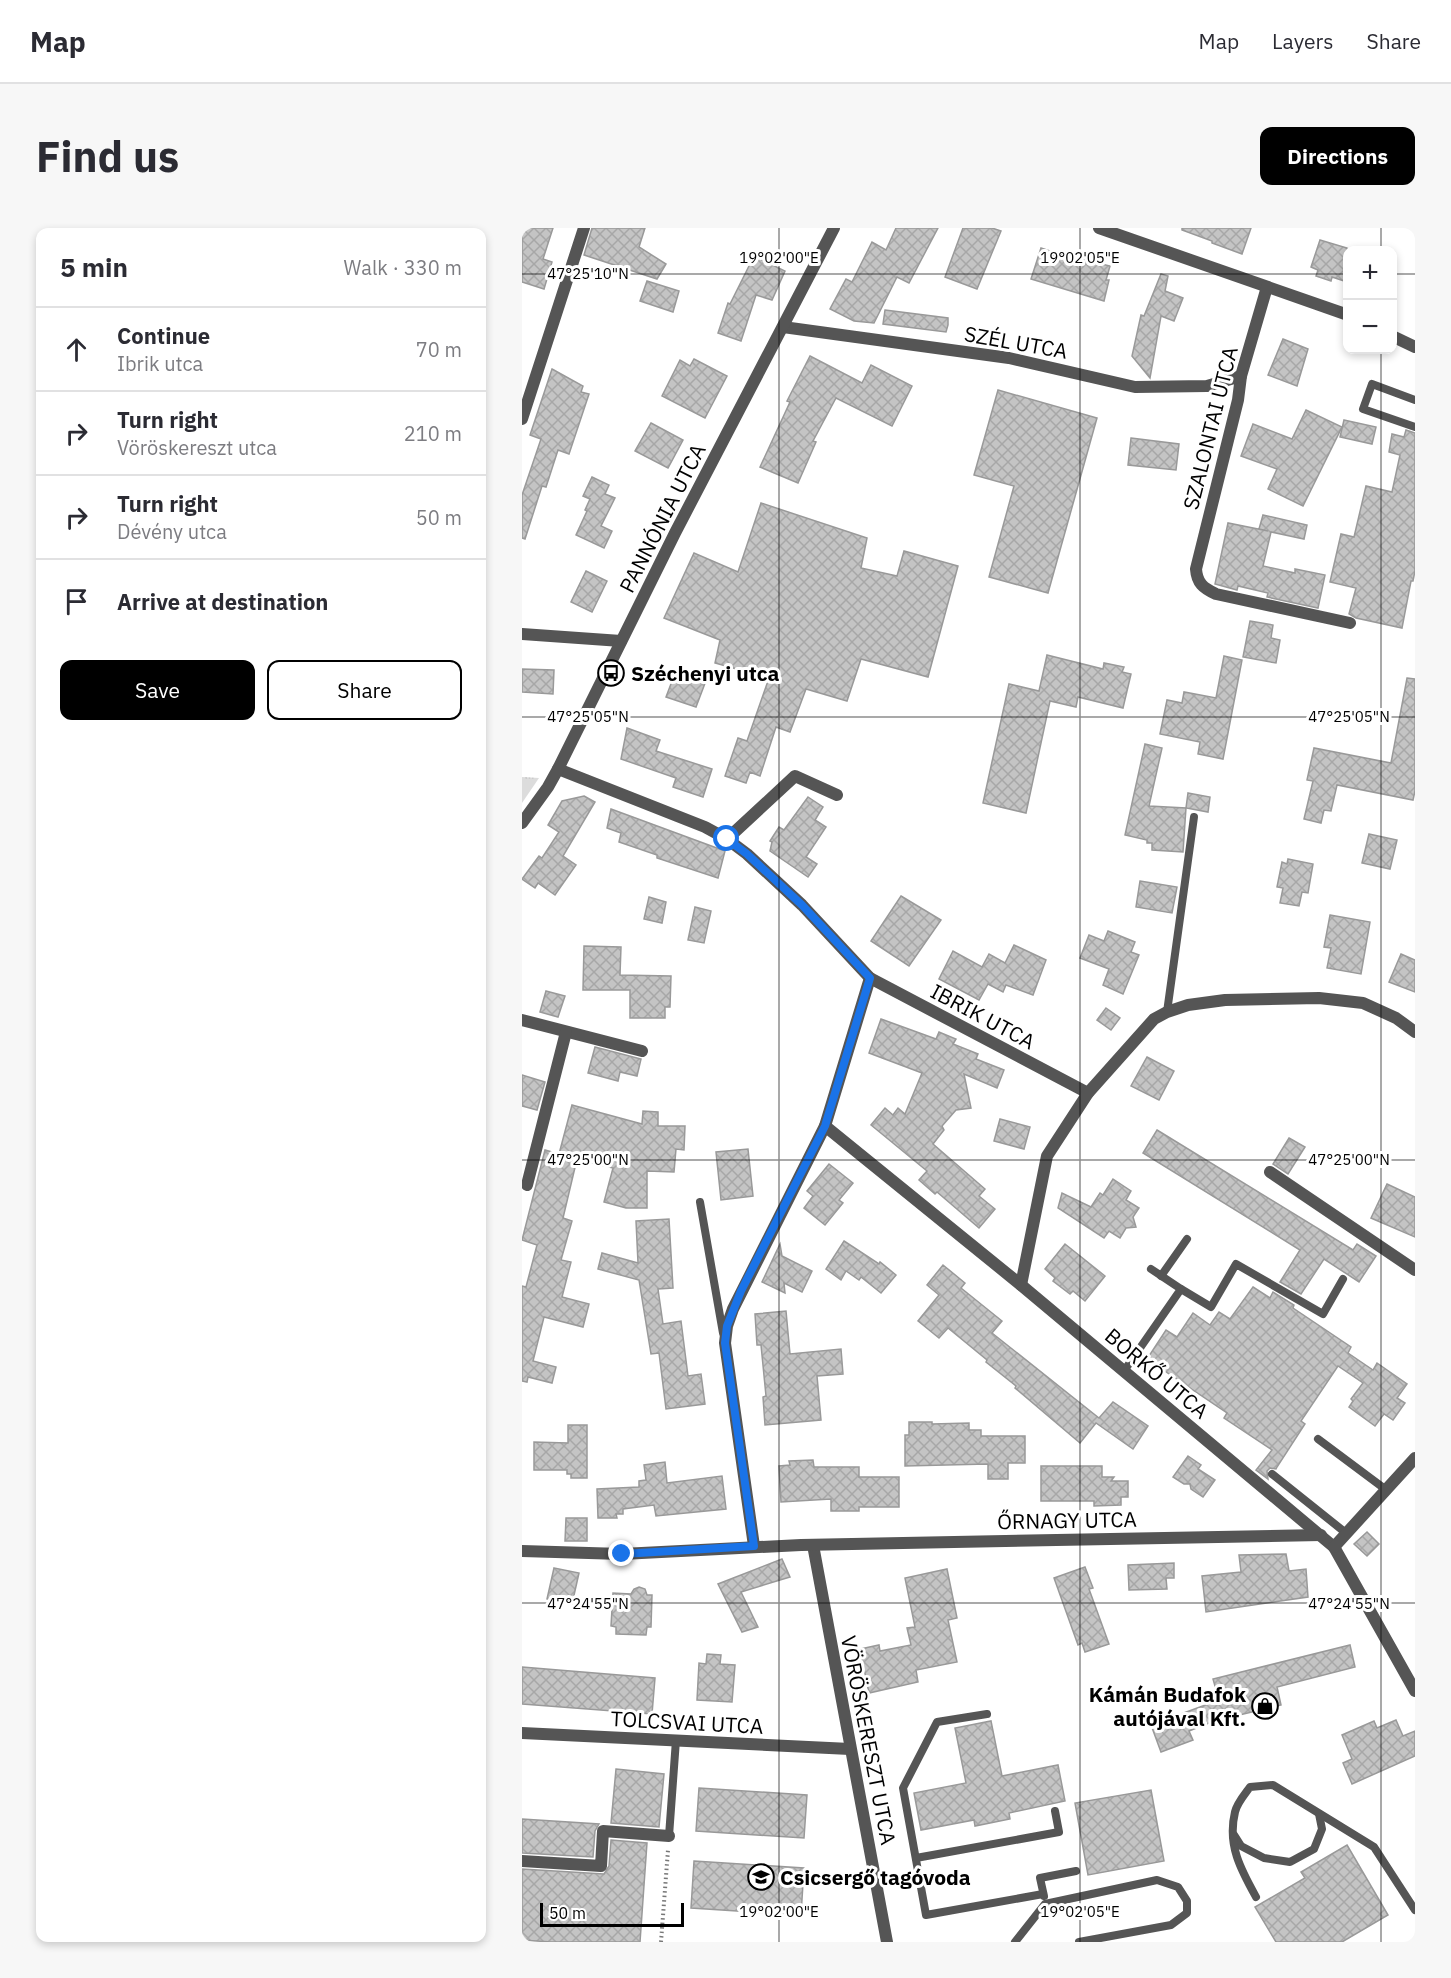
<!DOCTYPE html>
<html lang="en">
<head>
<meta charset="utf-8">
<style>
  body { margin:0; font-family:"IBM Plex Sans",sans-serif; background:#f7f7f7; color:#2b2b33 }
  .controls { position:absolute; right:18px; top:18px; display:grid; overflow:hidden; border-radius:12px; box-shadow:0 3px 9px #0003 }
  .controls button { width:54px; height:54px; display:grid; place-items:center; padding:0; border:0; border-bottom:2px solid #e1e1e2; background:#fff; color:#2b2b33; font:30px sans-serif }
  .scale { position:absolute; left:18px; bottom:15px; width:144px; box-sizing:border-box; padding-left:6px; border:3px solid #000; border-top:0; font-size:16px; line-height:21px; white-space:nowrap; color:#000; -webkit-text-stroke:4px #fff; paint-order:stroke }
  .stop { position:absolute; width:18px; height:18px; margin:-14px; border:4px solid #1a73e8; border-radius:50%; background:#fff }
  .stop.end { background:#1a73e8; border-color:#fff; box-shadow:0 2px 6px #0008 }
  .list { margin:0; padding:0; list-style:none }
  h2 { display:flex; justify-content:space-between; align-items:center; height:78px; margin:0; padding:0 24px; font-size:26px }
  h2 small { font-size:20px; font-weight:400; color:#7c7c81 }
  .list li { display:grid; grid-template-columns:39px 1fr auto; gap:18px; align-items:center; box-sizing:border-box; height:84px; padding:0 24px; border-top:2px solid #e1e1e2 }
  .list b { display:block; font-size:22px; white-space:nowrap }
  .list p { margin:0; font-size:20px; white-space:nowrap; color:#7c7c81 }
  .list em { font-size:20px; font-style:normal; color:#7c7c81 }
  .actions { display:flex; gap:12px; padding:18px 24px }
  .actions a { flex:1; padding:14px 0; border:2px solid #000; border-radius:12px; text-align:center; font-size:21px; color:#000 }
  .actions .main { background:#000; color:#fff }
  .icon { flex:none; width:33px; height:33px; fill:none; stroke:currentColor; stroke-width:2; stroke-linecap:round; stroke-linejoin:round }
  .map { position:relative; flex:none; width:893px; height:1714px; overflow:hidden; border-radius:12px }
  header { display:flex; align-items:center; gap:36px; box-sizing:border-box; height:84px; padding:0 30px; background:#fff; border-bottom:2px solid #e1e1e2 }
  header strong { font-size:28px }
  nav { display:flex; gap:33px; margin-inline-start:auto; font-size:21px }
  .intro { display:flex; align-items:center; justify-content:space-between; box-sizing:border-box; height:144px; padding:0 36px }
  h1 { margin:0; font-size:42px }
  .button { padding:15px 27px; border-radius:12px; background:#000; color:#fff; font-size:21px; font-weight:700 }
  main { display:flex; gap:36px; padding:0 36px }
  aside { flex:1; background:#fff; border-radius:12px; box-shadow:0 3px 9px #0003 }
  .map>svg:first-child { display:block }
</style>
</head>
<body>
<header>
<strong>Map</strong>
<nav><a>Map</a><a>Layers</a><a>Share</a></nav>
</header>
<div class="intro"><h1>Find us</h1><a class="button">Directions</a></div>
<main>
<aside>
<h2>5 min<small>Walk · 330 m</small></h2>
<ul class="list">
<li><svg class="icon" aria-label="ahead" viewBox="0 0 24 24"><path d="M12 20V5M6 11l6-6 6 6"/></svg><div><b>Continue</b><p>Ibrik utca</p></div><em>70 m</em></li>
<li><svg class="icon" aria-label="right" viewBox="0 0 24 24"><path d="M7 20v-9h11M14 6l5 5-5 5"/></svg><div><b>Turn right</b><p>Vöröskereszt utca</p></div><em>210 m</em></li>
<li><svg class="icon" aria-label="right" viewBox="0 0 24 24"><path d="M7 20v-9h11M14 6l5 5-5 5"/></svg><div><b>Turn right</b><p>Dévény utca</p></div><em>50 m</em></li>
<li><svg class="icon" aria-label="arrive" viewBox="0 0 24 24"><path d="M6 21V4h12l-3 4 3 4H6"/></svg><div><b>Arrive at destination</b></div></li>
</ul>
<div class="actions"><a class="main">Save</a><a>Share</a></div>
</aside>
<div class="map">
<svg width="893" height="1714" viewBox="0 0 893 1714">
  <defs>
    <pattern id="grass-tufts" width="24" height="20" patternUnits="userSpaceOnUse" patternTransform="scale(1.5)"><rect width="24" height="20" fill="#dcdcdc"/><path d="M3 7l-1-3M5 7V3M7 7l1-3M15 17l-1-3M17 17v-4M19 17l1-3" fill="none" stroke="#bbb"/></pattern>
    <pattern id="building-cross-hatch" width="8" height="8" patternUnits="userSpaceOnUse" patternTransform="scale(1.5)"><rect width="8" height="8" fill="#c4c4c4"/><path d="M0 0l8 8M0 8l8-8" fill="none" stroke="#a7a7a7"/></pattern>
  </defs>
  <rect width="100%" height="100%" fill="#fff"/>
  <polygon fill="url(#grass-tufts)" points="0,549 17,550 0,575"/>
  <g fill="url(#building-cross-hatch)" stroke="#999" stroke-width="1.5">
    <polygon points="0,0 31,0 21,31 30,34 22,61 0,54"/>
    <polygon points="70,0 123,0 117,19 144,36 135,51 62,27"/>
    <polygon points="374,0 416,0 387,55 375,49 352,95 332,93 308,81 324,51 330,54 350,14 364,22"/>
    <polygon points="441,0 470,0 479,3 455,61 423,49"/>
    <polygon points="660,0 729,0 720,26 690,15 690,13 660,2"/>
    <polygon points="798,12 825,20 825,54 810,49 809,53 794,48 796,42 789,39"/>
    <polygon points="519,20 558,33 559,31 588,38 584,52 587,52 582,73 509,51"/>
    <polygon points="232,28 263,43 250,72 234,67 219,113 196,105 206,75 208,76"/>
    <polygon points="639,46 646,48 643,63 661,70 652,93 639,88 628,150 610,128 619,87 622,88"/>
    <polygon points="125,53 157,63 151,84 118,73"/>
    <polygon points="363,82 426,90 426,97 424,104 361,96"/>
    <polygon points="761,111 786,121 775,158 746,147"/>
    <polygon points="288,128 340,155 349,137 390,158 370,198 314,170 291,213 294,214 276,255 238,239 268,174 265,173"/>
    <polygon points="172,131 205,148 183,190 140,168 158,132 168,138"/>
    <polygon points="30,141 61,158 59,164 67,166 47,226 36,222 24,259 20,258 3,311 0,310 0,267 19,211 8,207"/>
    <polygon points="476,162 575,190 526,365 467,349 492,258 452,247"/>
    <polygon points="784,182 820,199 781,278 746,261 755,241 719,228 731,196 770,211"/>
    <polygon points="822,192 854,199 850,216 818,209"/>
    <polygon points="129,195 161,212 146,240 113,223"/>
    <polygon points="884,202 893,205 893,343 891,353 889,353 880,400 834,390 827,386 834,360 808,354 819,306 832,309 844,258 870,264 878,227 867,224 870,206 882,209"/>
    <polygon points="609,210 657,216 654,242 606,237"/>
    <polygon points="70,249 87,257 83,266 93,270 79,298 90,303 82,320 54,307 65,283 63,282 68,271 61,268"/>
    <polygon points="239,275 345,310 339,340 375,348 382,323 436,338 406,449 339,431 325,473 284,461 268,504 254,499 238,548 228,544 224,555 203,548 216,510 225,513 247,450 193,435 198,412 142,390 172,325 216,344"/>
    <polygon points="741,287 785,297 782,311 749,304 741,338 773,345 773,341 803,347 796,380 745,369 746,365 716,358 715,362 693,356 706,295 746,303 737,301"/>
    <polygon points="64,343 85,353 70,384 49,374"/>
    <polygon points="728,393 751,397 749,410 758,412 754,435 721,429"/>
    <polygon points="525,427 581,441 582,435 602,439 600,444 609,446 601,480 556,469 554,479 528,473 504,585 461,575 487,456 517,463"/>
    <polygon points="702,428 720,432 701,531 676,526 678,514 638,506 645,472 660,475 662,464 694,470"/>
    <polygon points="155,440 185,450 174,479 144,469"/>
    <polygon points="0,441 32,442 31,466 0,464"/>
    <polygon points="885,450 893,451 893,563 891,572 815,557 809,583 802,582 799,595 782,591 791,553 785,552 792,520 869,535"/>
    <polygon points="105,500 138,512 134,523 190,541 181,569 151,559 154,550 99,531"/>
    <polygon points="623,516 640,520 627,578 664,580 661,624 630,622 630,615 625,615 625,612 603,607"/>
    <polygon points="666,565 688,569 686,584 664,580"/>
    <polygon points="62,568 73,574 41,628 54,637 33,667 16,655 13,660 0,651 17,628 20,630 37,604 26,597 40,573"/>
    <polygon points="286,569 301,579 293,592 304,599 284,629 295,636 286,649 248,623 250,614 248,613 257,599 262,602"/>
    <polygon points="89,581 203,623 196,650 135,630 135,627 97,614 99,605 85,600"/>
    <polygon points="847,606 875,612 868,641 840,635"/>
    <polygon points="766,631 791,636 786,665 780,664 777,678 758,675 761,660 755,659 760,634 765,636"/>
    <polygon points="618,653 655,659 650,685 614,679"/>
    <polygon points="379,668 419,692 387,738 349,713"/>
    <polygon points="127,669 144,674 140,695 122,691"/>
    <polygon points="173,679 189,683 182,715 166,712"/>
    <polygon points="808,687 848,694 839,746 805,740 809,720 802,719"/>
    <polygon points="586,703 613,714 609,724 617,727 601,766 581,757 587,741 558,730 567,707 582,713"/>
    <polygon points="492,717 524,732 511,767 484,757 481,764 466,756 457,772 417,751 431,723 460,739 467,726 483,735"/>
    <polygon points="62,718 99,719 98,747 149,748 148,779 143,779 143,790 108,790 108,762 61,762"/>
    <polygon points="879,726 893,732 893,764 867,754"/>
    <polygon points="24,763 43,768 36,789 18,784"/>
    <polygon points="584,780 598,790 589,802 575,792"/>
    <polygon points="359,791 414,811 417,804 434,811 431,816 456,826 454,831 482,842 475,860 442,846 449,880 434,882 420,898 422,902 411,916 463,961 457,968 473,981 457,1000 415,964 413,966 397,952 405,943 349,897 363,880 371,887 376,880 383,886 400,845 347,825"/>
    <polygon points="73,819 119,831 115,848 98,844 96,853 66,845"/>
    <polygon points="625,829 652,843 637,872 609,858"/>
    <polygon points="0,847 23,854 15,882 0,878"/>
    <polygon points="50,877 120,896 121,883 136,884 136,898 163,898 162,922 154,921 152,944 125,943 125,980 104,980 82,974 91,940 55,931 41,990 50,993 39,1032 49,1034 40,1069 67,1076 61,1099 22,1089 11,1133 34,1139 30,1155 6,1149 5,1154 0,1153 0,1058 4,1059 15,1017 0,1012 23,922 37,926"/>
    <polygon points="478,891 508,899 502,921 472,913"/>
    <polygon points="635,902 831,1022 835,1016 854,1028 837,1054 802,1031 779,1066 758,1054 778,1022 621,925"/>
    <polygon points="767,910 783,919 766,946 751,936"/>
    <polygon points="226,921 231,968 199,972 194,924"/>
    <polygon points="307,936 331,955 317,972 321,975 303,997 282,980 291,968 285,963"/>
    <polygon points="591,951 609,963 604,972 617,980 611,989 614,999 604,1000 598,1010 587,1003 582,1010 536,980 540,965 569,979 578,965 581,967"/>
    <polygon points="865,956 893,969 893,1009 849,990"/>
    <polygon points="147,991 151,1060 136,1061 141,1096 159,1093 166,1148 179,1146 183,1176 144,1181 137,1125 129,1126 117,1052 76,1041 80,1025 116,1035 114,993"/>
    <polygon points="322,1013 357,1036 358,1034 374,1047 359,1065 339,1049 337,1052 324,1043 319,1052 304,1041"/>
    <polygon points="258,1016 260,1028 290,1043 280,1064 262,1055 263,1065 240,1054"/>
    <polygon points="543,1016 583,1048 563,1073 551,1063 548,1066 531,1053 533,1050 523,1041"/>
    <polygon points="421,1037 443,1055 439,1060 480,1093 470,1105 577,1190 591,1174 626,1198 611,1221 574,1195 558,1215 493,1160 494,1158 464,1134 465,1132 426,1100 417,1110 396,1093 417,1067 405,1057"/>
    <polygon points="731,1059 748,1070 751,1064 772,1077 771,1080 829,1119 826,1125 851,1142 855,1135 885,1156 875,1170 883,1175 871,1192 862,1186 853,1198 827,1179 831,1173 829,1171 841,1155 816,1138 779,1193 783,1196 755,1239 754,1241 748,1240 745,1243 746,1251 734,1242 750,1222 702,1190 705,1185 625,1131 644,1102 655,1109 671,1085 688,1097 697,1084 708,1091"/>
    <polygon points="264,1083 268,1126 319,1121 321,1146 295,1148 299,1192 243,1197 241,1169 244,1168 239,1117 235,1117 233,1086"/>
    <polygon points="387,1194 410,1194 410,1196 447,1195 447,1202 459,1202 459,1208 503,1208 503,1235 486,1235 486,1251 466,1251 466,1236 383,1238 383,1207 387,1207"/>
    <polygon points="46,1197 65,1197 65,1250 49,1250 49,1246 45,1246 45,1242 12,1242 12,1214 46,1215"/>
    <polygon points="666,1228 679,1237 676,1241 693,1252 681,1269 669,1261 668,1256 662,1256 651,1249"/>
    <polygon points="291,1232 292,1239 337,1239 337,1249 377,1249 377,1279 337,1279 337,1283 309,1283 309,1271 259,1274 257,1238 268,1237 267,1233"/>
    <polygon points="143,1234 145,1255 200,1248 204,1281 134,1288 132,1277 101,1281 101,1286 94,1286 95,1290 76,1290 75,1261 117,1259 117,1253 124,1252 122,1237"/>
    <polygon points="519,1238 580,1238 580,1249 592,1249 589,1253 606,1253 606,1269 599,1269 599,1277 572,1278 572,1273 519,1273"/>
    <polygon points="44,1290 65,1290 65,1313 43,1313"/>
    <polygon points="845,1304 857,1316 845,1328 832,1316"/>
    <polygon points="764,1326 767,1343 784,1341 786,1369 684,1384 680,1348 719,1344 717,1327"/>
    <polygon points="260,1331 268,1349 219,1364 236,1399 220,1404 196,1356"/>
    <polygon points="652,1335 652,1350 644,1350 645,1361 607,1362 606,1337"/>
    <polygon points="563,1339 571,1360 567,1361 587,1416 563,1424 560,1415 556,1417 532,1350"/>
    <polygon points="32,1340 57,1345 50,1376 25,1371"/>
    <polygon points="425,1341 435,1390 426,1392 435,1434 394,1442 396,1454 347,1465 338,1421 357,1417 358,1423 389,1417 385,1400 393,1399 383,1350"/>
    <polygon points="117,1359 123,1361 125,1367 130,1367 129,1399 125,1399 124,1407 94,1406 94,1399 89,1398 91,1365 109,1366 112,1361"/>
    <polygon points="828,1417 833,1439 755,1459 759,1477 692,1493 667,1503 671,1512 639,1524 629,1497 697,1472 691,1451"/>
    <polygon points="185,1426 199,1427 198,1436 213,1437 210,1474 175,1472 177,1435 184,1436"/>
    <polygon points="0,1439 133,1450 130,1486 0,1476"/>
    <polygon points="874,1492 881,1508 893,1503 893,1528 830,1556 821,1535 830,1531 820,1507 852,1493 855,1500"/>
    <polygon points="469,1493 480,1548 536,1537 543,1573 487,1585 488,1591 453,1598 452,1592 399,1602 392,1565 444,1555 433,1500"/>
    <polygon points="94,1541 142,1546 137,1599 89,1595"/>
    <polygon points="177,1560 285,1567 282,1610 174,1603"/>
    <polygon points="629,1562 642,1633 566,1647 553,1575"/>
    <polygon points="0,1591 77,1596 73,1603 71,1629 0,1625"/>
    <polygon points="89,1612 125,1615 118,1714 29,1714 0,1712 0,1641 82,1646 87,1638"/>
    <polygon points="825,1617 866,1687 820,1714 754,1714 733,1679 783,1650 779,1644"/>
    <polygon points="172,1633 282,1640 279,1687 169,1680"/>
  </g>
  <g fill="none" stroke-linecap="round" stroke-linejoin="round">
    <polyline stroke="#777" stroke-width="4" stroke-dasharray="1.5 3" stroke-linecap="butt" points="139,1714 146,1622"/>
    <g stroke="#555" stroke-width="8">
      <polyline points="893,172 850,156 841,181 893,199"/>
      <polyline points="645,784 672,589"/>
      <polyline points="178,974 201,1105"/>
      <polyline points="639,1048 665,1011"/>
      <polyline points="659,1061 689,1079 714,1036 801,1086 821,1051"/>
      <polyline points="602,1143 659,1061 629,1041"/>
      <polyline points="796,1211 863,1261"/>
      <polyline points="750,1246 824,1305"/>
      <polyline points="465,1486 415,1494 381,1560 404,1687 521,1666"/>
      <polyline points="712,1607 719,1618 742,1630 768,1634 792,1621 800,1601 797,1586"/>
      <polyline points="147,1608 154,1512"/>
      <polyline points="394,1630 537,1604 533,1583"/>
      <polyline points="522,1668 518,1650 554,1643"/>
      <path d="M 734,1669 C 719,1642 705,1617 713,1584 C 715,1575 723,1566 728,1559 L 751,1557 L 852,1619 L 893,1682"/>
      <polyline points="493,1714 523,1676 635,1652 656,1659 665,1673 665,1685 649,1697 557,1714"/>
    </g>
    <polyline stroke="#555" stroke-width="12" points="0,1633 79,1638 81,1603 147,1608"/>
    <g stroke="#555" stroke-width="12">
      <polyline points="577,0 826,87"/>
      <path d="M 745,59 L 719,148 L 716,172 L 674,341 C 675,355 681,360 694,366 L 828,395"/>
      <polyline points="261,99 487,130 613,159 685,158 719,148"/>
      <polyline points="870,108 893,119"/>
      <polyline points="0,191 62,0"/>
      <polyline points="0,406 99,413"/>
      <polyline points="36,541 183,599 205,611 225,626 280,677 348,750 566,865"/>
      <polyline points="0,595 26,559 36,541 153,305 312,0"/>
      <polyline points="205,611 273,548 315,567"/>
      <polyline points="0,792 120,823"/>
      <polyline points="303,898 499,1057 812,1319 893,1463"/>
      <polyline points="748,944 893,1042"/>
      <polyline points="5,957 44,804"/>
      <polyline points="499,1057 525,928 566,865 632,791 645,784 666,777 703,772 797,770 841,775 874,790 893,804"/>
      <polyline points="291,1317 365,1714"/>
      <polyline points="232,1318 203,1115 205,1098 211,1081 303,898 348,750"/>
      <polyline points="812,1319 893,1230"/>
      <polyline points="0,1323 100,1326 279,1317 799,1307"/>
      <polyline points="0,1505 328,1521"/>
    </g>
  </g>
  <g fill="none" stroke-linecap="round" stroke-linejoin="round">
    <polyline stroke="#1a73e8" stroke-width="8" points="100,1326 232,1318 203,1115 205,1098 219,1063 303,898 348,750 280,677 225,626 205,611"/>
  </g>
  <path fill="none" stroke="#000" stroke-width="1.5" stroke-opacity="0.45" d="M 257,0 L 257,1714M 558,0 L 558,1714M 859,0 L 859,22M 0,46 L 826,46M 870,46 L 893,46M 859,122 L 859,1714M 0,489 L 893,489M 0,932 L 893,932M 0,1375 L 893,1375"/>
  <defs>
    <g id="bus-ring" transform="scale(1.35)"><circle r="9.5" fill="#fff" stroke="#000" stroke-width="1.5"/><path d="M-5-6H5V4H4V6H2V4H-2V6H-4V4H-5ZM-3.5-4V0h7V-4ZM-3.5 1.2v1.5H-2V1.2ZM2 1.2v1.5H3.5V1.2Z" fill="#000"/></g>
    <g id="shop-ring" transform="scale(1.35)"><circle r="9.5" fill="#fff" stroke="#000" stroke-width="1.5"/><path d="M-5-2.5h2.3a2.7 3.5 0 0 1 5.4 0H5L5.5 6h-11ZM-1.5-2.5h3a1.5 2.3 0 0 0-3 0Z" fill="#000"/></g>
    <g id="school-ring" transform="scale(1.35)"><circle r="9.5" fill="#fff" stroke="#000" stroke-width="1.5"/><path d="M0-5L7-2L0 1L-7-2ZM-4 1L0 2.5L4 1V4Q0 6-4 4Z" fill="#000"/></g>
  </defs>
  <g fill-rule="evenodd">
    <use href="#bus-ring" x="89" y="445"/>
    <use href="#shop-ring" x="743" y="1478"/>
    <use href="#school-ring" x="239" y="1649"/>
  </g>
  <g text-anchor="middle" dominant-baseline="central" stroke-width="6" stroke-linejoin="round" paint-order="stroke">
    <g font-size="21" fill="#000" stroke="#fff">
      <text transform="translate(494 114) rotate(10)">SZÉL UTCA</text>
      <text transform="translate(688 200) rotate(-76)">SZALONTAI UTCA</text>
      <text transform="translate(140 290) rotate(-63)">PANNÓNIA UTCA</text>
      <text transform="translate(461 788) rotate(28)">IBRIK UTCA</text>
      <text transform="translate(635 1145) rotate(40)">BORKŐ UTCA</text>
      <text transform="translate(545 1292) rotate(-1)">ŐRNAGY UTCA</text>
      <text transform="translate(165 1494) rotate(3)">TOLCSVAI UTCA</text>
      <text transform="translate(347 1512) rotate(79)">VÖRÖSKERESZT UTCA</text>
    </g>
    <g font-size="21" font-weight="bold" fill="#000" stroke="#fff" text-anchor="start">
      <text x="109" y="445">Széchenyi utca</text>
      <text x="724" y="1466" text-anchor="end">Kámán Budafok<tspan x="724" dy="24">autójával Kft.</tspan></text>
      <text x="258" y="1649">Csicsergő tagóvoda</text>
    </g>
  </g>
  <g font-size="15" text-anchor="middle" fill="#000" stroke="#fff" stroke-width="6" stroke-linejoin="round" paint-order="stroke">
    <text x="257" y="35">19°02'00"E</text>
    <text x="558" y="35">19°02'05"E</text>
    <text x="66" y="51">47°25'10"N</text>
    <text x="66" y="494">47°25'05"N</text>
    <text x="827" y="494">47°25'05"N</text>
    <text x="66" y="937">47°25'00"N</text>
    <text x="827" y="937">47°25'00"N</text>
    <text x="66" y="1381">47°24'55"N</text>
    <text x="827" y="1381">47°24'55"N</text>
    <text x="257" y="1689">19°02'00"E</text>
    <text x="558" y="1689">19°02'05"E</text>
  </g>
</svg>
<div class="controls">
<button>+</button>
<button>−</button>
</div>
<div class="scale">50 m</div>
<div class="stop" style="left:205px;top:611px"></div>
<div class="stop end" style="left:100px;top:1326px"></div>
</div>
</main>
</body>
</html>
